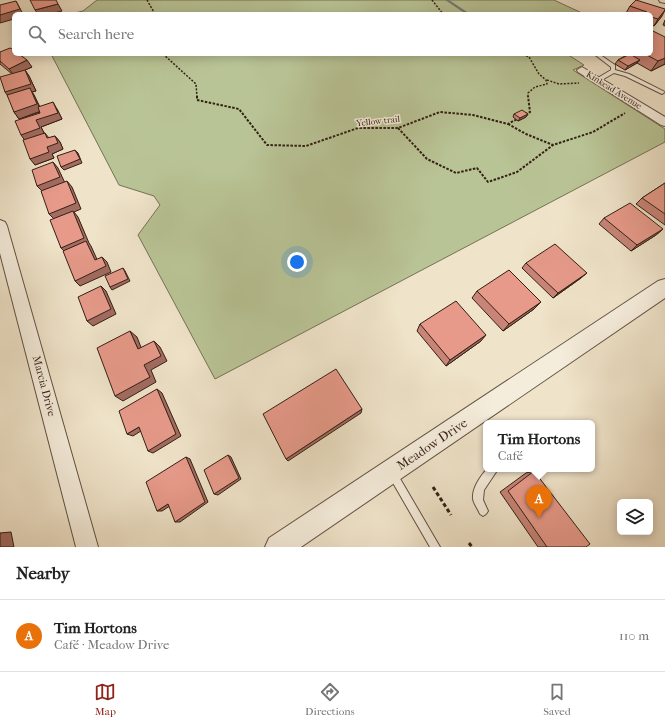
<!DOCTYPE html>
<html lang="en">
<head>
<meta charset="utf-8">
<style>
  body { margin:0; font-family:"IM FELL French Canon",serif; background:#f2f2f2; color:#222 }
  .controls { position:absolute; right:12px; bottom:12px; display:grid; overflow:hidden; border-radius:6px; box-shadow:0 2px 10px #0003 }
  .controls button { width:36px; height:36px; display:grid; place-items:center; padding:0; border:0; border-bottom:1px solid #e0e0e0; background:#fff; color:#222; font:20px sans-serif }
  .you { position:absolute; left:297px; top:262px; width:14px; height:14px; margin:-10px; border:3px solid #fff; border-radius:50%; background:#1a73e8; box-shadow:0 0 0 6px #1a73e833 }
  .badge { display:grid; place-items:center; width:26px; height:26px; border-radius:50%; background:#8f2418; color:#fff; font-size:13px; font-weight:700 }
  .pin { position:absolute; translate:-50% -33px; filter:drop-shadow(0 1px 2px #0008) }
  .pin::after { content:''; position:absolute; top:21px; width:14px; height:12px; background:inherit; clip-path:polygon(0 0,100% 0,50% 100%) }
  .popup { position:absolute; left:483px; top:420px; width:112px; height:52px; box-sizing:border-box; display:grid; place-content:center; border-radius:6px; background:#fff; filter:drop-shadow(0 1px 3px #0005); font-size:13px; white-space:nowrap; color:#767676 }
  .popup b { font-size:15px; color:#222 }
  .popup::after { content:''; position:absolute; left:50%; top:100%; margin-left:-8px; border:8px solid transparent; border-top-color:#fff }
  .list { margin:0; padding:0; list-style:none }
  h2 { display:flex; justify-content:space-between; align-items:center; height:52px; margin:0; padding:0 16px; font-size:17px }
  h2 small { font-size:13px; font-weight:400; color:#767676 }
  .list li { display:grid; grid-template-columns:26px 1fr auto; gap:12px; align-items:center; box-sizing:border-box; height:72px; padding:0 16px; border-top:1px solid #e0e0e0 }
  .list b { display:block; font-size:15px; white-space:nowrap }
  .list p { margin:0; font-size:13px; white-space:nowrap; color:#767676 }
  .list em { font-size:13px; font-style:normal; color:#767676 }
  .icon { flex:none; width:22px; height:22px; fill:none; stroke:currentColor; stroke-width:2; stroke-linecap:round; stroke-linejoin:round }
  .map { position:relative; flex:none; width:665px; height:547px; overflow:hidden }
  .search { position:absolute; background:#fff; box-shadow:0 2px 10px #0003; left:12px; right:12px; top:12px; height:44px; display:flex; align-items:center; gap:10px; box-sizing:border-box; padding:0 14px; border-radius:6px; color:#767676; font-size:15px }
  .sheet { height:124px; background:#fff }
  nav { display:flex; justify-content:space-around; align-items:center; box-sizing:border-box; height:56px; border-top:1px solid #e0e0e0; background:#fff; font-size:11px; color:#767676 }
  nav a { display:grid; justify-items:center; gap:2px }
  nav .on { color:#8f2418 }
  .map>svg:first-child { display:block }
</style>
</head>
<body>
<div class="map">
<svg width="665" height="547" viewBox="0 0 665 547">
  <rect width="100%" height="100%" fill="#efe3c9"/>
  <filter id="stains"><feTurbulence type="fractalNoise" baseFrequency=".005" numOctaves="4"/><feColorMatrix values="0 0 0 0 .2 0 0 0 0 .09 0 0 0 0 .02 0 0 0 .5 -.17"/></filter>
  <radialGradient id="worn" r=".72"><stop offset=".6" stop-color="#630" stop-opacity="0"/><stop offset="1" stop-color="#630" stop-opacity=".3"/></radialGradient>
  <g fill="#b9c496" stroke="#767256">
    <polygon points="97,0 554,0 584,14 71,14 83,11"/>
    <polygon points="51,54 567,54 584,65 573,70 665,129 665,142 215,379 138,235 160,205 154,196 119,185"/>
  </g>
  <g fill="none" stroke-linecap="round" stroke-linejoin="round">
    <polygon fill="#717e75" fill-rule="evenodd" points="445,0 449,0 470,14 466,14"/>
    <g stroke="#635042" stroke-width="2">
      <g id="service">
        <polygon points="594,54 599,54 615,65 615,70 629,74 665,92 662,94 660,93 625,76 614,73 600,81 596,81 596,79 611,70 611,67"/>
        <polygon points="392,468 395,470 440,547 430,547 389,476 387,473 389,470"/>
        <path d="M 487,469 L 498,469 L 484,490 L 483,500 L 488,511 L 486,514 L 483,516 L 480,514 C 478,509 474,504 473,499 C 472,488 480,477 487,469 Z"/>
      </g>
    </g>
    <g stroke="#635042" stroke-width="2">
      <g id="minor">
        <polygon points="659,0 665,0 665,3 660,2"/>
        <polygon points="582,67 665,117 665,126 661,125 578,72 577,70"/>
        <polygon points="0,220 5,222 7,226 98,547 76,547 0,253"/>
      </g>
    </g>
    <g stroke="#635042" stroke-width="2">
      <polygon id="tertiary" points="665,279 665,298 301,547 265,547 269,538 658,281"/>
    </g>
    <g stroke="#341f15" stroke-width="1.5" stroke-dasharray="2 1.5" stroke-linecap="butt">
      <polyline points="147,0 155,14"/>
      <polyline points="432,0 443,14"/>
      <polyline points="163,54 196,84 197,97"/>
      <polyline points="523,54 529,57 539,74 546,80 547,84 535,87 528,93 528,97"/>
      <polyline points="547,80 559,84 579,83"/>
    </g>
    <g stroke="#341f15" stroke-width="2" stroke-dasharray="2.5 1.5" stroke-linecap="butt">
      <polyline points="197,96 197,100 239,109 267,145 306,146 358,128 398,128 440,112 473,115 508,124 517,119"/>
      <polyline points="525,114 530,112 528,96"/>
      <polyline points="508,124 526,134 553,145 593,132 625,113"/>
      <polyline points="398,128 427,159 456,173 477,168 488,182 517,172 553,145"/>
    </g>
    <g stroke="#341f15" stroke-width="3" stroke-dasharray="4 2.5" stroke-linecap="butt">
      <polyline points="433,487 451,515"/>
      <polyline points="469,543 472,547"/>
    </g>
    <use href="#service" fill="#f5eddc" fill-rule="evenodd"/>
    <use href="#minor" fill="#f5eddc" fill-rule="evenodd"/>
    <use href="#tertiary" fill="#f5eddc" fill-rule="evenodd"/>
  </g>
  <g fill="#c78477" stroke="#341f15">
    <polygon points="630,6 662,16 654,26 651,25 651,14 629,14 626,13"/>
    <polygon points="665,20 665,26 663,25"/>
    <polygon points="665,37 665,64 651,71 637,63 625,70 615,64 618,60 625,56 621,54 651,54"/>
    <polygon points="0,52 32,67 25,70 29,76 36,91 32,92 34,95 40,107 57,109 62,119 41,127 44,133 45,133 49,138 55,136 60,142 63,149 52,154 54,158 35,165 24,140 40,113 40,112 19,119 14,112 12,74 0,64"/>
    <polygon points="514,114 528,114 526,117 518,121 513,117"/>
    <polygon points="665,183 665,225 636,204 642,198"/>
    <polygon points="604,218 663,229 656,235 631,251 599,224"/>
    <polygon points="526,263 581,278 553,298 522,268"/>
    <polygon points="477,291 534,309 503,331 472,298"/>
    <polygon points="420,324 481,341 446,366 417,331"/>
    <polygon points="534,471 586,547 538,547 500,492 526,473"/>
  </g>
  <g fill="#a26c61" stroke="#341f15">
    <polygon points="16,1 23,14 14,14 14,19 0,23 0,15"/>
    <polygon points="58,4 62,11 50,14 38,14 35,10"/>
    <polygon points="665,10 662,16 654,26 658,19"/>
    <polygon points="665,58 665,64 651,71 658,61"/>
    <polygon points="27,60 32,67 25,70 29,76 36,91 32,92 34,95 41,111 19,119 14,112 10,99 5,92 14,75 9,69"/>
    <polygon points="640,60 637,63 625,70 628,66"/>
    <polygon points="53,102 57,109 62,119 41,127 45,135 26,142 21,135 36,120"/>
    <polygon points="528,114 526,117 518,121 520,118"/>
    <polygon points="55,136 60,142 63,149 52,154 54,158 35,165 30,159 47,147"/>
    <polygon points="75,150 78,153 82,163 64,170 61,167"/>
    <polygon points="53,162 58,168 65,183 43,192 37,186"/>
    <polygon points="67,181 72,187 81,209 74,212 78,217 89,243 91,246 100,266 66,253 61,248 55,220 49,214"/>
    <polygon points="663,229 656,235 631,251 637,245"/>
    <polygon points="102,257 107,262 111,272 80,286 75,281"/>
    <polygon points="123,268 125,271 130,281 112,290 110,287"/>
    <polygon points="587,273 581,278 553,298 558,293"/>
    <polygon points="101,286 106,291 116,314 93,326 87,321"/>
    <polygon points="541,302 534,309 503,331 509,324"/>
    <polygon points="130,331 137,337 144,355 138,349"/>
    <polygon points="486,335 481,341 446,366 450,360"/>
    <polygon points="154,341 160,347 167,361 151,370 156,382 123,401 115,396 144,365"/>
    <polygon points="157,389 162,393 181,436 153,453 148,451"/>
    <polygon points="362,409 361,413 288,461 286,459"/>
    <polygon points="139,427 144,429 133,436 127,434"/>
    <polygon points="228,455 231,457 241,479 218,495 214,494"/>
    <polygon points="186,457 190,459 208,502 180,522 175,522"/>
    <polygon points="168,504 173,504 162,511 157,511"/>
    <polygon points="11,532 14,547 0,547 0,533"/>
  </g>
  <g fill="#e79a8a" stroke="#341f15">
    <polygon points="30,0 56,0 58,4 35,10"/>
    <polygon points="636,0 665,9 665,10 658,19 651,17 651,14 645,14 647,12 630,6"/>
    <polygon points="16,1 20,9 0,15 0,5"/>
    <polygon points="651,30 665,37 665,58 658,61 645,54 651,54"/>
    <polygon points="10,48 14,50 14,54 19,54 27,60 9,69 0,61 0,52"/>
    <polygon points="630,54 640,60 628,66 618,60"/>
    <polygon points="25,70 31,84 5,92 0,77"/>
    <polygon points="30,88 37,104 14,112 7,95"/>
    <polygon points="53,102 58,113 36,120 40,128 21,135 15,121 40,113 38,107"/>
    <polygon points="522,110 528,114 520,118 514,114"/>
    <polygon points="45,133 47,138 55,136 58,143 47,147 49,152 30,159 23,140"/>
    <polygon points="75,150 80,159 61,167 57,156"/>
    <polygon points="53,162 60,177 37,186 32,170"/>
    <polygon points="67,181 76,203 49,214 41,191"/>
    <polygon points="665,183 665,214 642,198"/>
    <polygon points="630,203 663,229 637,245 604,218"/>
    <polygon points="73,211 84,238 61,248 50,220"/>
    <polygon points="86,241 95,260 102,257 106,266 75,281 63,251"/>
    <polygon points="555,244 587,273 558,293 526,263"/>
    <polygon points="123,268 128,279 110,287 105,276"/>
    <polygon points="509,270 541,302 509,324 477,291"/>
    <polygon points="101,286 111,309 87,321 78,297"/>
    <polygon points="456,301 486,335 450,360 420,324"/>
    <polygon points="130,331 138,349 154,341 161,356 144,365 150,377 115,396 97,348"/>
    <polygon points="336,369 362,409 286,459 263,414"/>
    <polygon points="157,389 176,434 148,451 139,427 127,434 119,411"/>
    <polygon points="228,455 239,478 214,494 204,470"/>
    <polygon points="186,457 205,502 175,522 168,504 157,511 146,482"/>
    <polygon points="534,471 590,544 586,547 547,547 508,491"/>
  </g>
  <g text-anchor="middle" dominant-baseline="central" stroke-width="3" stroke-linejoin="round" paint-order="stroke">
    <g font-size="9" fill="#341f15" stroke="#f5eddc">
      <text transform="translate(614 90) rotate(32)">Kinkead Avenue</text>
      <text transform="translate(378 121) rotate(-6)">Yellow trail</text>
    </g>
    <g font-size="11" fill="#341f15" stroke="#f5eddc">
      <text transform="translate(44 386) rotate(75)">Marcia Drive</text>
    </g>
    <g font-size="13" fill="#341f15" stroke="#f5eddc">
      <text transform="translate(432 444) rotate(-34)">Meadow Drive</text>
    </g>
  </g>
  <rect width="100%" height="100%" filter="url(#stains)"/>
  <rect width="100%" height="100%" fill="url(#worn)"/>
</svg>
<div class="controls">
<button><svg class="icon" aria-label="layers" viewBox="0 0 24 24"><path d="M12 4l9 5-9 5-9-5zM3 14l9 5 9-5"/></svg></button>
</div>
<div class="you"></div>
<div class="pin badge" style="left:539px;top:518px;background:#e8710a">A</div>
<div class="popup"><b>Tim Hortons</b>Café</div>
<div class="search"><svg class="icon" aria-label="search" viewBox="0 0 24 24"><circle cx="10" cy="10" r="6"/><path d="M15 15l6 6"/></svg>Search here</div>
</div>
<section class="sheet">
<h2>Nearby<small></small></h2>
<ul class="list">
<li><span class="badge" style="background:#e8710a">A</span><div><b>Tim Hortons</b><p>Café · Meadow Drive</p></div><em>110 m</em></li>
</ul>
</section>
<nav>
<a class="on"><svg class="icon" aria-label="map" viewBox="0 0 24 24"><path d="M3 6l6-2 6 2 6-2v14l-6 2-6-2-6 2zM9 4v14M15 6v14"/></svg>Map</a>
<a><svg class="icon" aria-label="directions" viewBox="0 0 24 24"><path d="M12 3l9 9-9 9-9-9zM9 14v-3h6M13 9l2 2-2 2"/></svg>Directions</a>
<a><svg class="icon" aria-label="saved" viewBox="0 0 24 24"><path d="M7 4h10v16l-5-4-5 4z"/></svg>Saved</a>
</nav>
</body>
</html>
